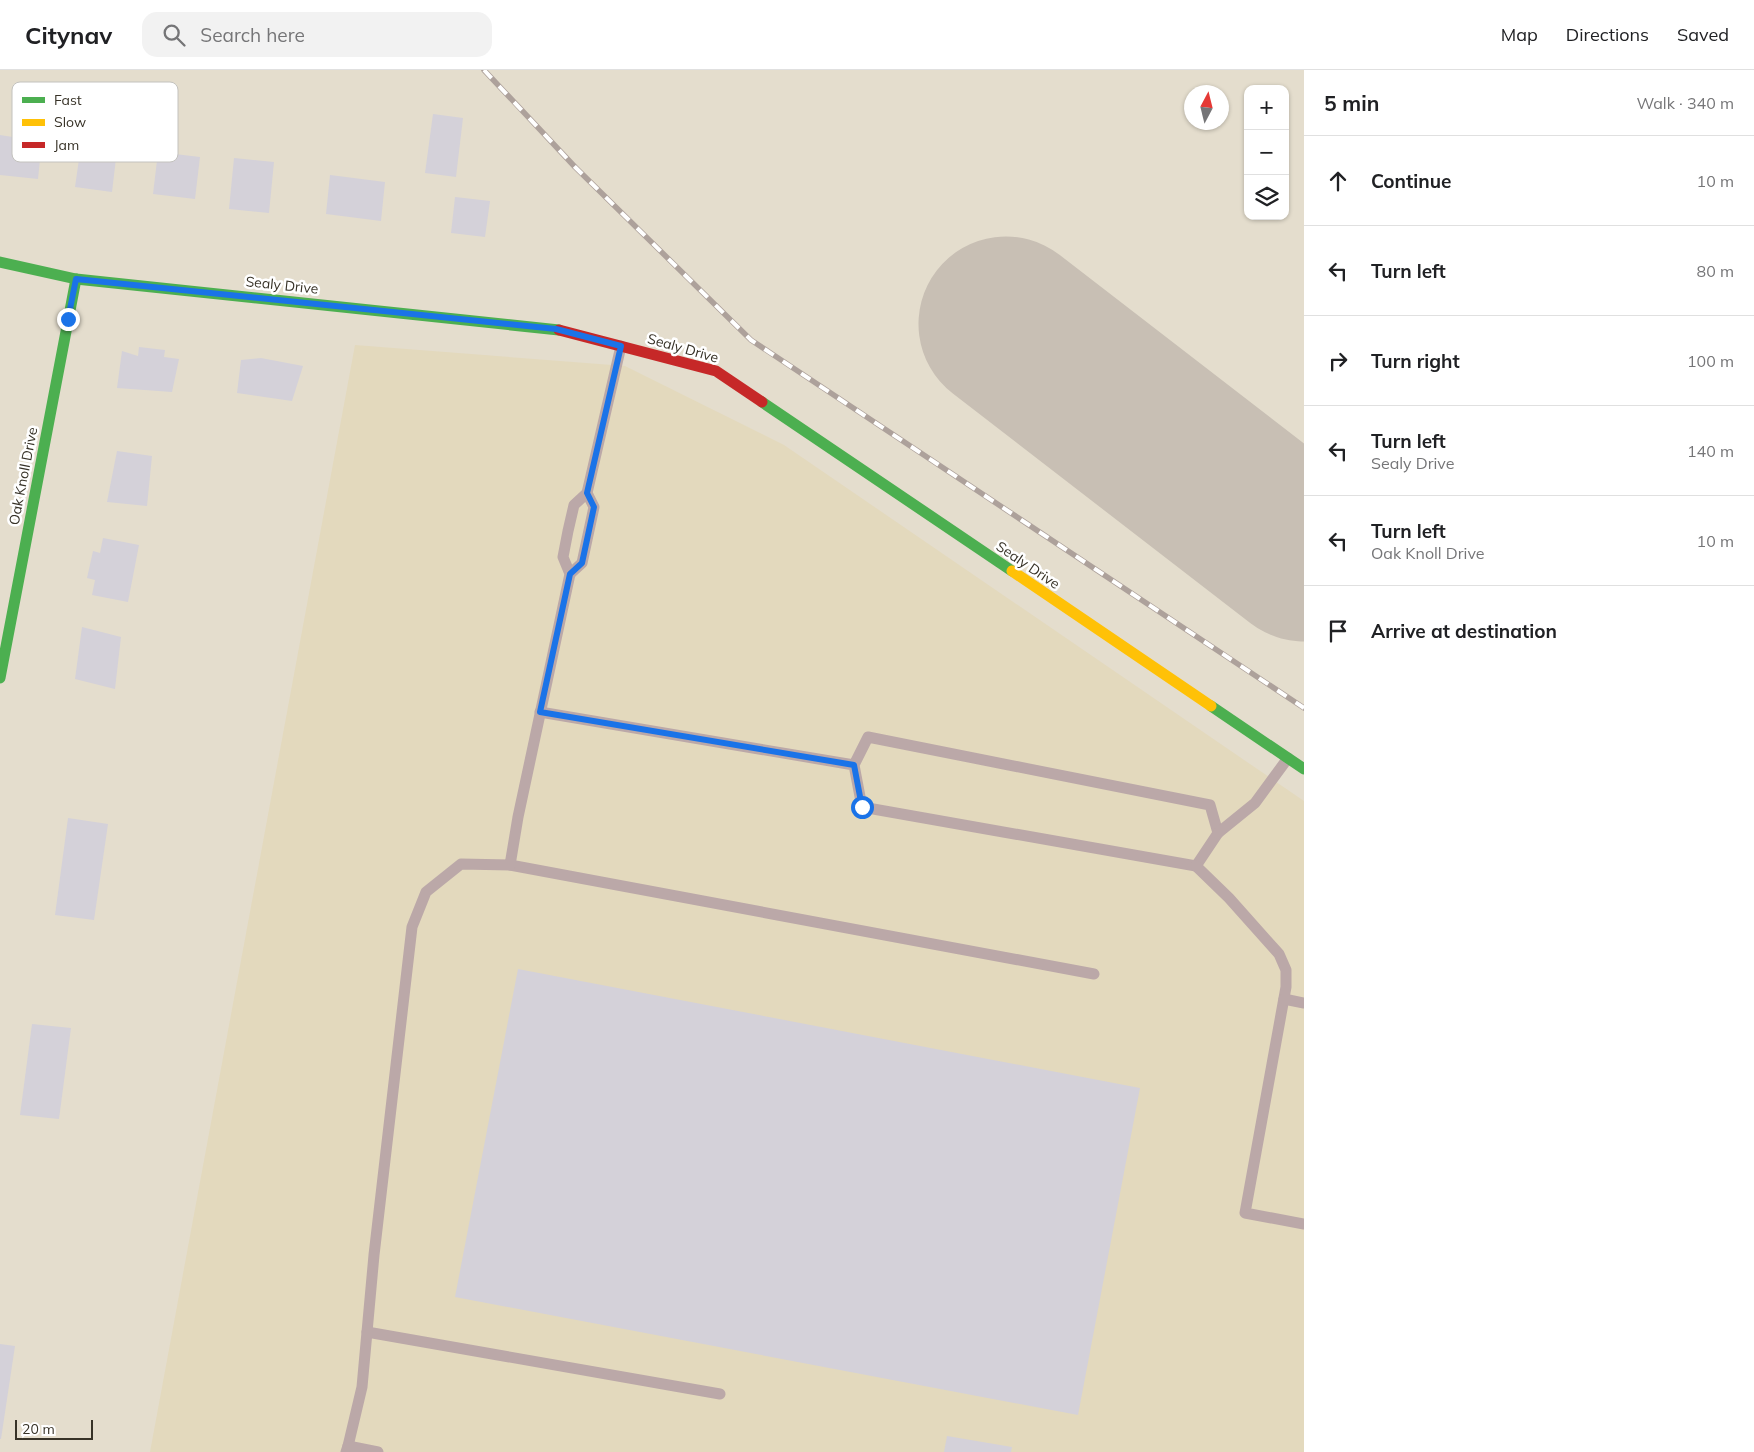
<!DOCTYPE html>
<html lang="en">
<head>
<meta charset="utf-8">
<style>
  body { margin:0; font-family:Mulish,sans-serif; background:#f2f2f2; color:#202124 }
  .controls { position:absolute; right:15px; top:15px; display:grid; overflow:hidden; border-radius:10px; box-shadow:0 1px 4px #0004 }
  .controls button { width:45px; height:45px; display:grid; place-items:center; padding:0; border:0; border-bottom:1px solid #e0e0e0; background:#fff; color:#202124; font:25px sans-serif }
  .compass { position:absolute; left:1184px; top:15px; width:45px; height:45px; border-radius:50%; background:#fff; box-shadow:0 1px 4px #0004; rotate:7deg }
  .scale { position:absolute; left:15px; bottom:12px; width:78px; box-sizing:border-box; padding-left:5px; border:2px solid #373227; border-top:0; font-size:14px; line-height:18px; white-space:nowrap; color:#373227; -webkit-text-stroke:4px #fff; paint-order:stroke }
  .stop { position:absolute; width:15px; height:15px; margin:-11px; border:4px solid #1a73e8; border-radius:50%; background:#fff }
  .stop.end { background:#1a73e8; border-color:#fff; box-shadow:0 1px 5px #0008 }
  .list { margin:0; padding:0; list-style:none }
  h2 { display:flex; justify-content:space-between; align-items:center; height:65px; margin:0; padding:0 20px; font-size:21px }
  h2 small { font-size:16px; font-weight:400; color:#757577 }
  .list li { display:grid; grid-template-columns:32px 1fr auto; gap:15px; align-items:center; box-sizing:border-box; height:90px; padding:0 20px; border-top:1px solid #e0e0e0 }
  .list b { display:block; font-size:19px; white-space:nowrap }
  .list p { margin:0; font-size:16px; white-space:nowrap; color:#757577 }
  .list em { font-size:16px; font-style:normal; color:#757577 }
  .icon { flex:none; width:28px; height:28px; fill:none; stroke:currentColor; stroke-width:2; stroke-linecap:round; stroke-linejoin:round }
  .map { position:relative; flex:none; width:1304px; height:1382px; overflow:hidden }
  header { display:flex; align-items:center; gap:30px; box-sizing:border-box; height:70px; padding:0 25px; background:#fff; border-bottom:1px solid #e0e0e0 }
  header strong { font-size:24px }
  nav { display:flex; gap:28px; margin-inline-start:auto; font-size:18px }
  .search { width:350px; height:45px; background:#f2f2f2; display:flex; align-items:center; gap:12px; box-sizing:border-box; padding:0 18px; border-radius:15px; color:#757577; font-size:19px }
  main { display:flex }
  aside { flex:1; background:#fff }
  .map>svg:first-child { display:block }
</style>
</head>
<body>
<header>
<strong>Citynav</strong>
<div class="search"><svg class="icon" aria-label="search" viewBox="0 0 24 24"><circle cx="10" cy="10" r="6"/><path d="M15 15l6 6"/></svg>Search here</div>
<nav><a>Map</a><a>Directions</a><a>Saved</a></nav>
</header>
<main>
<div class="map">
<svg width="1304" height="1382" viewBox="0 0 1304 1382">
  <rect width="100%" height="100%" fill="#e4ddcd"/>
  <polygon fill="#e3d9bd" points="355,275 625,296 784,375 1304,731 1304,1382 150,1382"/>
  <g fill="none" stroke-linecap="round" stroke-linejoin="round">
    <polyline stroke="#c8bfb4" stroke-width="175" points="1006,254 1304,484"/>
  </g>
  <g fill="#d4d1d9">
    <polygon points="433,44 463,48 456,107 425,103"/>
    <polygon points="0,65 19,68 18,77 41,80 38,109 0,105"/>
    <polygon points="81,75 117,80 112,122 75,117"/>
    <polygon points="158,82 200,87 195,129 153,124"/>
    <polygon points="234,88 274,92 269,143 229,139"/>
    <polygon points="330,105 385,112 381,151 326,144"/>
    <polygon points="455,127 490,131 485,167 451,163"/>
    <polygon points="139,277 165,280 164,287 179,289 172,322 117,318 122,281 138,286"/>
    <polygon points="261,288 303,296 292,331 237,323 241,290"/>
    <polygon points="117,381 152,386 147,436 107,432"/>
    <polygon points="103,468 139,475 128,532 92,525 95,510 87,508 93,481 100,483"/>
    <polygon points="82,557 121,567 115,619 75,609"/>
    <polygon points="68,748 108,754 94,850 55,845"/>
    <polygon points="518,899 1140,1018 1078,1345 455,1227"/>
    <polygon points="32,954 71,958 59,1049 20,1045"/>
    <polygon points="0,1274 15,1276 1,1369 0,1369"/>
    <polygon points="947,1366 1012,1377 1011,1382 944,1382"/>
  </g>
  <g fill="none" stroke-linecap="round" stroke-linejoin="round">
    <g stroke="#bba8a8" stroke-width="11">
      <polyline points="570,504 582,493 594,437 587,423"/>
      <polyline points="540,642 854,695 868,667 1210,735 1218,763 1196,796 862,737 854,695"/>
      <polyline points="1218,763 1255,733 1288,688"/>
      <polyline points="510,795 1094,904"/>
      <polyline points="1196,796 1229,828 1279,884 1286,900 1286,917 1245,1143 1304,1154"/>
      <polyline points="1284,929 1304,933"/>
      <polyline points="367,1262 720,1324"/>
      <polyline points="348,1376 362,1317 374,1185 412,857 426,822 461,794 510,795 518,747 570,504 563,487 568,461 574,435 587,423 621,276"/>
      <polyline points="346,1382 348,1376 378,1382"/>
    </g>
    <g stroke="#4caf50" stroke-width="11">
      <polyline points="0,192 76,209 559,260"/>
      <polyline points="762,332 1012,501"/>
      <polyline points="0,608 76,209"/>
      <polyline points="1211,636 1304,699"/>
    </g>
    <polyline stroke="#ffc107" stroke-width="11" points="1012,501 1211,636"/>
    <polyline stroke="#c62828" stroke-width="11" points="559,260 716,301 762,332"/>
    <g stroke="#ada19b" stroke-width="5.5">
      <polyline id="rail" points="484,0 575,97 751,270 1304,638"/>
    </g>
    <use href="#rail" stroke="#fff" stroke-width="4" stroke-dasharray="11" stroke-linecap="butt"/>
  </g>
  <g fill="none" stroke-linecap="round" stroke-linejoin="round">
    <polyline stroke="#1a73e8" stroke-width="6" points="68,249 76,209 556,259 621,276 587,423 594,437 582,493 570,504 540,642 854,695 862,737"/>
  </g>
  <g text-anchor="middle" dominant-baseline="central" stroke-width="5" stroke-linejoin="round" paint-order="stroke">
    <g font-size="14" fill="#373227" stroke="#fff">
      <text transform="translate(282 215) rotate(6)">Sealy Drive</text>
      <text transform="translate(683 278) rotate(16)">Sealy Drive</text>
      <text transform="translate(23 406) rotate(-79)">Oak Knoll Drive</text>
      <text transform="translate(1028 495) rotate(34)">Sealy Drive</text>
    </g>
  </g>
  <rect x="12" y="12" width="166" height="80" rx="8" fill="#fff" stroke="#c3c2be" stroke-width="1"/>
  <rect x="22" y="27" width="23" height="6" fill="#4caf50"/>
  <rect x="22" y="49" width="23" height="7" fill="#ffc107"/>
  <rect x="22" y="72" width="23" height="6" fill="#c62828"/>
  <g font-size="14" fill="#373227">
    <text x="54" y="35">Fast</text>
    <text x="54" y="57">Slow</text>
    <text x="54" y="80">Jam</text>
  </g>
</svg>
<div class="controls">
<button>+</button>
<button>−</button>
<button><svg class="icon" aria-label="layers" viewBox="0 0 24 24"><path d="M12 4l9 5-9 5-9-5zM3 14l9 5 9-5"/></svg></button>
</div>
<svg class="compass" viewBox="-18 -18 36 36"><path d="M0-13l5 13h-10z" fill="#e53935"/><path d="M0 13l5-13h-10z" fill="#757577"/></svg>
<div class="scale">20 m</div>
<div class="stop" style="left:862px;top:737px"></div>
<div class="stop end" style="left:68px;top:249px"></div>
</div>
<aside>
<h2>5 min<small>Walk · 340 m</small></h2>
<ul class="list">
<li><svg class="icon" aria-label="ahead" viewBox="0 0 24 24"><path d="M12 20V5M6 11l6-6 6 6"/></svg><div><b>Continue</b></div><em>10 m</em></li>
<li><svg class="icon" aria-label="left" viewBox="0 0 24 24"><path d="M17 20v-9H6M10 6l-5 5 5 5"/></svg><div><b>Turn left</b></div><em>80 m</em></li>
<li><svg class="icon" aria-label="right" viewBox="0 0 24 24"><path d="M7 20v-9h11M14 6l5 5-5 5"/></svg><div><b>Turn right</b></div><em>100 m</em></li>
<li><svg class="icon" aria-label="left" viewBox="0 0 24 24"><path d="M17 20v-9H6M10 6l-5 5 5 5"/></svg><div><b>Turn left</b><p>Sealy Drive</p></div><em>140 m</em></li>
<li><svg class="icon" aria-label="left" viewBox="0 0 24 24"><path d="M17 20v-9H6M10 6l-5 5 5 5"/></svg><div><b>Turn left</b><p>Oak Knoll Drive</p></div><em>10 m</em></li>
<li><svg class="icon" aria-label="arrive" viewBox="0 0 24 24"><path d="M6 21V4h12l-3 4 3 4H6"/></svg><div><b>Arrive at destination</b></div></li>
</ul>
</aside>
</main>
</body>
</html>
